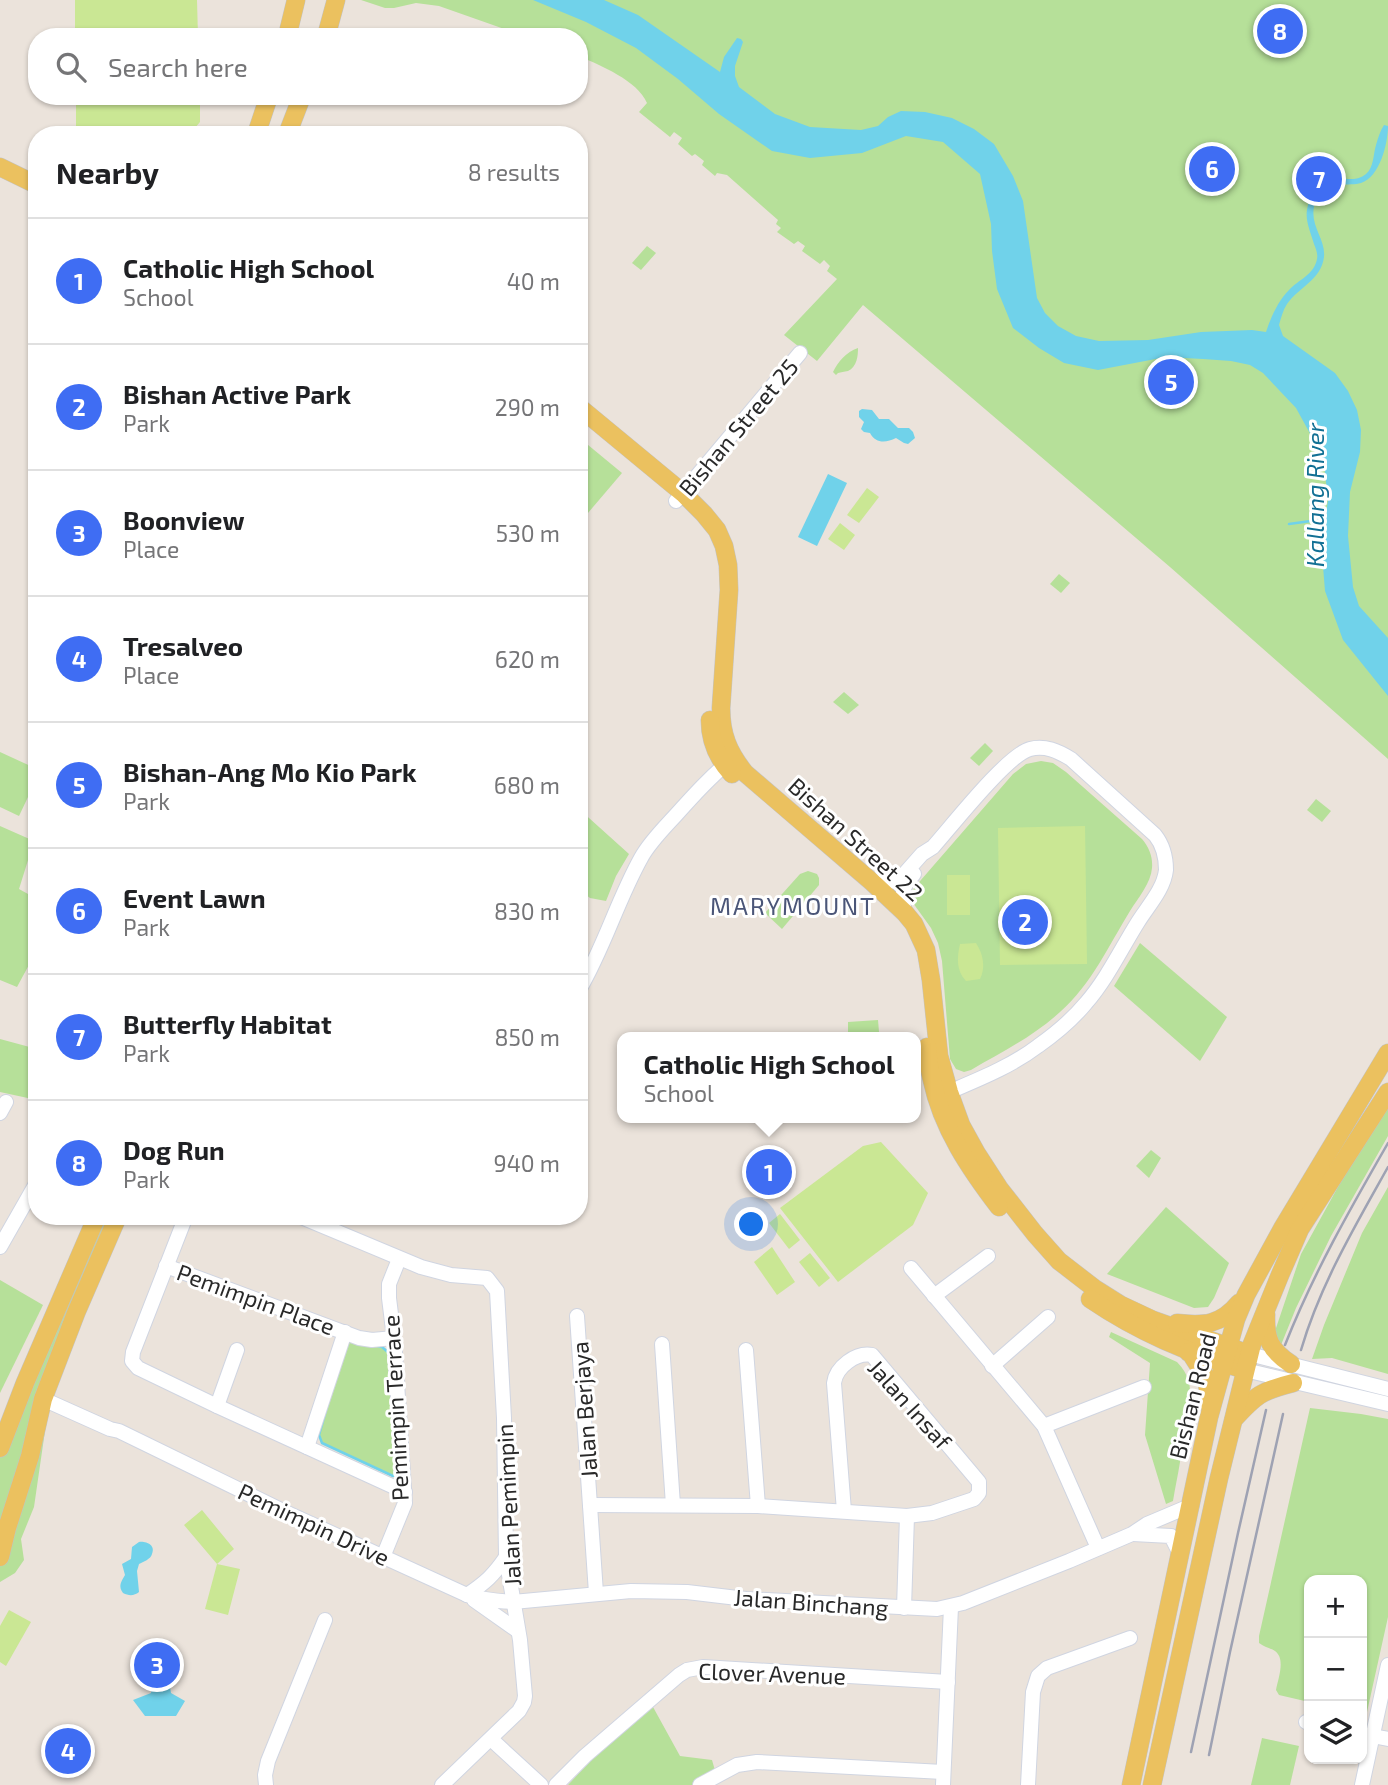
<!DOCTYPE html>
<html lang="en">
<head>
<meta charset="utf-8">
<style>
  body { margin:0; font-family:"Exo 2",sans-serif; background:#f6f6f6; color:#202124 }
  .controls { position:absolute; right:21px; bottom:21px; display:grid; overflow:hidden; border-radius:14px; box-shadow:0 2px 5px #0004 }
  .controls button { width:63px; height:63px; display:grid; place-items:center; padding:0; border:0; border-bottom:2px solid #e0e0e0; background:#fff; color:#202124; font:35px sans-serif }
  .you { position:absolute; left:752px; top:1225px; width:24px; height:24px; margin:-18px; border:5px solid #fff; border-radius:50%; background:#1a73e8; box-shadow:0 0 0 10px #1a73e833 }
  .badge { display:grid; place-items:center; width:46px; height:46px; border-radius:50%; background:#3f6df3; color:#fff; font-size:23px; font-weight:700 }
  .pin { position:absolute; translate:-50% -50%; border:4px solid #fff; box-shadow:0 2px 7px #0006 }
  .popup { position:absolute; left:617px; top:1032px; width:304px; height:91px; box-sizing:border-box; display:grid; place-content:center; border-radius:14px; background:#fff; filter:drop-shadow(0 2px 5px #0005); font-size:23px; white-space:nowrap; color:#757577 }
  .popup b { font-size:26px; color:#202124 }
  .popup::after { content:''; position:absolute; left:50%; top:100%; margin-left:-14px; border:14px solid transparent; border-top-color:#fff }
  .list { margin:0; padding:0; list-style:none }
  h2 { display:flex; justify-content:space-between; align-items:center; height:91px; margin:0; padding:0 28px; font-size:30px }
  h2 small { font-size:23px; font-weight:400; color:#757577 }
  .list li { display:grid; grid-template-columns:46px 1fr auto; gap:21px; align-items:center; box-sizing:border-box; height:126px; padding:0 28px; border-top:2px solid #e0e0e0 }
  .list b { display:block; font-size:26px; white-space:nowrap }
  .list p { margin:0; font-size:23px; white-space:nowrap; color:#757577 }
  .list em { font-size:23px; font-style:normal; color:#757577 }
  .icon { flex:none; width:38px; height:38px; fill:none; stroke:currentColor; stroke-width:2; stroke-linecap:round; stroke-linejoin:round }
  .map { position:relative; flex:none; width:1388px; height:1785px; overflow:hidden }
  .search { position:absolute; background:#fff; box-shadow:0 2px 5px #0004; left:28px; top:28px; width:560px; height:77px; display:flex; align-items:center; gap:18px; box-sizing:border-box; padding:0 24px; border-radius:28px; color:#757577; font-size:26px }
  .panel { position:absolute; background:#fff; box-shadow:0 2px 5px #0004; left:28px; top:126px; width:560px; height:1099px; border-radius:28px }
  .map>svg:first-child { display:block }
</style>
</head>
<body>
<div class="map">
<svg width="1388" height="1785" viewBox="0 0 1388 1785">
  <rect width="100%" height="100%" fill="#ebe3db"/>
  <g fill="#b6e099">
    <path d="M 361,0 L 1388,0 L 1388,759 L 1170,567 L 863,305 L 817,361 L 784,335 L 837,279 L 827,271 L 830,266 L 824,260 L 820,264 L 802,251 L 805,246 L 798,241 L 794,244 L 777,232 L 781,228 L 776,224 L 778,220 L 727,175 L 717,173 L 715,176 L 702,165 L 704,161 L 695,154 L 692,156 L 678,144 L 682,138 L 674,132 L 670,137 L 639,112 L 647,103 C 637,80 601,66 579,56 L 579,37 L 527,37 L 439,6 L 416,3 L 394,8 L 385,8 Z"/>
    <polygon points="647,246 656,253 641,270 632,263"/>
    <path d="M 858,348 C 858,356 857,367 848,371 C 844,372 841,372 838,373 L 836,375 L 833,372 C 838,362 846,352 858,348 Z"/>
    <polygon points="582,440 622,473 582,520 579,520 579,442"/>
    <polygon points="1059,574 1070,583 1061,593 1050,584"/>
    <polygon points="844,692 859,705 848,714 833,702"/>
    <polygon points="985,743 993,751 979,766 970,758"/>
    <polygon points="0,752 37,769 37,778 19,816 0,807"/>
    <path d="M 1041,761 L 1053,763 L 1066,772 L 1142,839 C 1149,847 1153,857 1152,868 C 1151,883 1138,898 1130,911 C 1109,945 1091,985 1060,1012 C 1034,1036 1002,1052 971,1070 L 964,1072 L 956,1069 L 950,1059 L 942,961 L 938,943 L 931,928 L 913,903 L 912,897 L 914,888 L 1013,774 L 1026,764 Z"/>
    <polygon points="1316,799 1331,811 1322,822 1307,810"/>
    <polygon points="579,809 629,854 616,876 606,901 590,898 579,889"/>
    <polygon points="0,826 34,841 19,889 37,899 37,950 17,987 0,980"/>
    <polygon points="808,871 817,874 819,878 819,885 782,929 765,913 800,874"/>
    <polygon points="1140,943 1227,1017 1200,1061 1114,986"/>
    <polygon points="878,1020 879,1032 848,1034 848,1022"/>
    <polygon points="0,1039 37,1049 37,1100 0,1092"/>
    <polygon points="1388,1103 1388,1136 1331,1236 1296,1308 1281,1345 1274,1334 1301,1254 1339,1185"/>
    <polygon points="1151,1150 1161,1158 1149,1178 1136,1166"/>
    <polygon points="1388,1187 1388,1374 1332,1358 1312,1359 1324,1325 1362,1233"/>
    <polygon points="1166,1207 1229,1263 1214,1298 1208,1307 1194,1308 1107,1274"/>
    <polygon points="97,1216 118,1216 43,1399 46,1424 34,1507 21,1539 24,1560 15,1573 0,1582 0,1448"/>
    <polygon points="0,1280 43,1305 0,1393"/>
    <path d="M 1111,1332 L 1177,1362 C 1202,1388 1184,1410 1180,1440 C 1179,1448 1181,1455 1180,1462 C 1178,1475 1175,1488 1173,1501 L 1166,1504 L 1145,1435 L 1150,1363 L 1109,1337 Z"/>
    <polygon points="352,1340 382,1347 389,1353 397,1474 393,1476 322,1443 319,1435 345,1343"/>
    <path d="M 1310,1408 L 1361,1414 L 1388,1419 L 1388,1617 L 1367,1712 L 1363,1714 L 1362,1580 L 1309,1580 L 1309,1702 L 1279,1695 L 1276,1690 C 1278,1679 1286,1659 1275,1651 C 1270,1648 1264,1647 1259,1643 L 1259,1636 Z"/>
    <polygon points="653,1707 680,1756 712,1760 716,1774 696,1785 568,1785 595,1756"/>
    <polygon points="1262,1738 1299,1746 1290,1785 1251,1785"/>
  </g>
  <g fill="#cae794">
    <polygon points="75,0 197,0 198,37 75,37"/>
    <polygon points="76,96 200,96 200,122 189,135 81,135 76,131"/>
    <polygon points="867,488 879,497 859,523 847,515"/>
    <polygon points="840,523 855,535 844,550 828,539"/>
    <polygon points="1085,826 1087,964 1000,965 998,828"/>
    <rect x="947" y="875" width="23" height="40"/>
    <path d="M 976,943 C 983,954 986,967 980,979 L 966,981 C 956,971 957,957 960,944 Z"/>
    <polygon points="881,1142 928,1193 913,1225 838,1282 780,1208 863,1146"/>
    <polygon points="780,1214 800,1240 789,1249 769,1223"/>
    <polygon points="772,1247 795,1282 777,1295 754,1262"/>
    <polygon points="810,1253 830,1278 819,1287 799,1262"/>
    <polygon points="202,1510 234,1549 217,1564 240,1569 228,1615 205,1609 217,1564 184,1525"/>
    <polygon points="9,1610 31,1622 6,1666 0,1662 0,1626"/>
  </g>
  <g fill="#70d2ea">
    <path d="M 533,0 L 604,0 L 638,15 L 720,72 L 724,57 L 737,38 L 741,39 L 743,42 L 735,66 L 735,76 L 739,87 L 775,114 L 810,127 L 861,130 L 878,126 L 888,117 L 901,111 L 925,112 L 952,118 L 974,129 L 994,144 L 1013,176 L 1023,201 L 1037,298 L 1045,313 L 1058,326 L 1076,336 L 1099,341 L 1148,340 L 1201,332 L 1252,330 L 1266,332 C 1271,317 1278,301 1289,290 C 1298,280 1314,275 1317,259 C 1318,254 1316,249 1314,244 C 1308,224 1301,213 1314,193 C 1333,165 1349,188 1366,174 C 1374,167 1373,155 1376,145 C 1378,138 1380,131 1384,125 L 1388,126 C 1388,143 1380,177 1361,183 C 1350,186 1338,183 1327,185 C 1321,190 1318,195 1315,203 C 1308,225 1326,238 1324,257 C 1321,280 1299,287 1287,304 C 1283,310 1281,318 1279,325 L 1283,336 L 1335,373 L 1348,391 L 1357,410 L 1361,430 L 1360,452 L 1350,492 L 1348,536 L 1353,587 L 1359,606 L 1388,638 L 1388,696 L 1343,640 L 1325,591 L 1321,542 L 1328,501 L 1324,463 L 1313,439 L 1296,408 L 1263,373 L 1250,365 L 1231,361 L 1203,359 L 1166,357 L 1098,370 L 1064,363 L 1039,348 L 1013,328 L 997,289 L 992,251 L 991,224 L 980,174 L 943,142 L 906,136 L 862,153 L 810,158 L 772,151 L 719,114 L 678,79 L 636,48 L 586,22 Z"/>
    <path d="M 862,409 L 872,410 L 879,419 L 889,419 L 898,428 L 909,428 L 913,432 L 915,438 L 908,444 L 904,443 L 896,438 C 886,443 876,444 870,433 L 864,432 L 861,429 L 864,422 L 859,417 L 859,411 Z"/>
    <polygon points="828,474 847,483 817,546 798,537"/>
    <path d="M 139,1542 C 146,1541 156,1545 152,1554 C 151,1559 143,1562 139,1564 L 137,1571 L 139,1592 C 134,1596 129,1596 123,1593 C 118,1586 121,1582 125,1575 L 122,1564 L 131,1559 L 132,1547 Z"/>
    <polygon points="159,1683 164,1683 170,1687 171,1693 185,1701 176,1716 145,1716 133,1700 151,1693 152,1685"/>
  </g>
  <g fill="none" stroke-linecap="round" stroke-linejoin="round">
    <g stroke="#70d2ea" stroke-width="2.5">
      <polyline points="1289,524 1318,520 1327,521"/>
      <polygon points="352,1340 382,1347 389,1353 397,1474 393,1476 322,1443 319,1435 345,1343"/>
    </g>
    <g stroke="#d0d5e1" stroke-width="16">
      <g id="minor">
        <polyline points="676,501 800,353"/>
        <path d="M 872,882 L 886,883 L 899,880 L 922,854 L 933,847 C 951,827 1007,755 1030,749 C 1045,745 1058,751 1071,759 L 1155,835 C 1163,845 1166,856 1166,870 C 1164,889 1148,906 1138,922 C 1121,949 1107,979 1086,1003 C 1072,1020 1055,1034 1038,1046 C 1009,1068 974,1081 942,1095"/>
        <path d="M 905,913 C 901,893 901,888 914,874"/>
        <path d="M 579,990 C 604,948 617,901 641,858 C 649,843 663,829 675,816 C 693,796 711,776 732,759"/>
        <polyline points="0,1113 6,1102"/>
        <polyline points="186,1216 133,1352 132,1361 138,1368 217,1406 405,1492"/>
        <polyline points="299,1216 421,1267 451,1275 487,1278 497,1291 504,1418 506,1557 520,1640 525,1696 524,1702 519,1711 442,1785"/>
        <polyline points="0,1247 37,1182"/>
        <polyline points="166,1266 359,1338 372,1340 394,1338"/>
        <polyline points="911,1268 1044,1426 1098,1548"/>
        <polyline points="934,1296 988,1256"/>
        <polyline points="577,1316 596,1593"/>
        <polyline points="662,1344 673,1505"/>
        <polyline points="746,1350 758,1506"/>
        <polyline points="1249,1354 1388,1389"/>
        <polyline points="992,1366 1048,1317"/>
        <polyline points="1245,1370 1388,1404"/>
        <path d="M 43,1399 L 110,1429 L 119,1431 L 283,1511 L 467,1595 C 482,1600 497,1601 513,1602 L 631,1591 L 687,1592 L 746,1599 L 937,1609 L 963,1603 L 1069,1561 L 1132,1534 L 1147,1524 L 1192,1505"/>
        <polyline points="217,1406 237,1350"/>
        <polyline points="1044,1426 1144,1387"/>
        <polyline points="307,1447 345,1332"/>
        <path d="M 590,1505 L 758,1506 L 907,1516 L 932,1513 L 974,1499 L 979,1493 L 979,1482 L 872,1355 C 856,1352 836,1367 834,1383 L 844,1511"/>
        <polyline points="1133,1534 1171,1536 1181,1556"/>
        <polyline points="383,1557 405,1503 394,1338 389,1298 389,1284 399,1259"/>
        <path d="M 467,1595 C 485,1583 494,1575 506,1557"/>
        <polyline points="474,1600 518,1631"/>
        <polyline points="904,1608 907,1516"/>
        <polyline points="1306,1722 1309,1723"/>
        <polyline points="1362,1734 1388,1739"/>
        <polyline points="491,1739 541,1785"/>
        <polyline points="266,1785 265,1775 268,1761 325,1620"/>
        <polyline points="556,1785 585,1756 679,1675 687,1670 703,1667 948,1682"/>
        <polyline points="700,1785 737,1765 757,1762 943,1772"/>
        <polyline points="943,1785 951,1607"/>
        <polyline points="1028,1785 1033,1692 1038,1676 1047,1668 1130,1638"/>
        <polyline points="1362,1785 1388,1665"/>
      </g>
    </g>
    <g stroke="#c3c3c3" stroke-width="19">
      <g id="major">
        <polyline points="287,37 296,0"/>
        <polyline points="326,37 336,0"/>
        <polyline points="256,135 269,96"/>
        <polyline points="287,135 302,96"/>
        <polyline points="0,167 37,185"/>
        <path d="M 579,407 L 683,493 L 704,514 L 717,530 L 724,546 L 728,565 L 729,590 L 721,708 C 721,734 728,752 745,773 L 872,882 L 905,913 L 914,924 L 926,950 L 931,980 L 939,1056 L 949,1092 L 961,1125 L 977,1154 L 999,1188 L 1035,1234 L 1059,1261 L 1094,1288 L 1121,1305 L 1153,1320 L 1249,1354"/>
        <path d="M 710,720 C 710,740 718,759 732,774"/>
        <path d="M 927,1047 C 928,1058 929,1069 932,1080 C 942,1128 970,1169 999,1207"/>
        <path d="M 1090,1299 C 1140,1333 1187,1352 1245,1370"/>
        <path d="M 1266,1314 C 1265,1339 1270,1350 1291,1364"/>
        <path d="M 1177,1323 C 1204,1326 1221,1325 1239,1303"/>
        <polyline points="1188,1352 1191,1354 1207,1379 1209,1404"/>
        <path d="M 1234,1419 C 1256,1395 1261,1391 1293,1383"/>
        <polyline points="0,1448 25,1383 97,1216"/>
        <polyline points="0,1557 7,1528 30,1456 43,1399 76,1313 118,1216"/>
        <polyline points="1131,1785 1209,1417 1236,1319 1246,1295 1282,1229 1388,1053"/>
        <polyline points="1152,1785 1219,1478 1252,1344 1280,1275 1300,1229 1388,1092"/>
      </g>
    </g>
    <use href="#minor" stroke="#fff" stroke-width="14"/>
    <use href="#major" stroke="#ebc15f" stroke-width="18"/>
    <g stroke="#9ea2b3" stroke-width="2.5">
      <path d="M 1285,1345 C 1313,1274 1350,1209 1388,1143"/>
      <path d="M 1301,1350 C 1320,1285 1355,1226 1388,1167"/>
      <polyline points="1191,1752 1238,1533 1266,1410"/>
      <polyline points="1209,1755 1230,1652 1283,1414"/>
    </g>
  </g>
  <g text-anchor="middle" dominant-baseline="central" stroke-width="6" stroke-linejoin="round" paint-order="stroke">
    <g font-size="23" fill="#292929" stroke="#fff">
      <text transform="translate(738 427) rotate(-50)">Bishan Street 25</text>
      <text transform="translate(856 839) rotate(42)">Bishan Street 22</text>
      <text transform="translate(256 1299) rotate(20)">Pemimpin Place</text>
      <text transform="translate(1192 1396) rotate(-76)">Bishan Road</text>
      <text transform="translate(910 1404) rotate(48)">Jalan Insaf</text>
      <text transform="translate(395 1408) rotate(-93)">Pemimpin Terrace</text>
      <text transform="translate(584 1410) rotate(-94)">Jalan Berjaya</text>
      <text transform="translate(508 1505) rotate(-93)">Jalan Pemimpin</text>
      <text transform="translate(314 1524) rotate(25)">Pemimpin Drive</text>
      <text transform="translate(811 1602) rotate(4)">Jalan Binchang</text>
      <text transform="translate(772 1673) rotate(2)">Clover Avenue</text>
    </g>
    <g font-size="24" font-style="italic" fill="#127094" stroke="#fff">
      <text transform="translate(1314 495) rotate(-90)">Kallang River</text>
    </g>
    <g font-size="24" letter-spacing="2" fill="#4b5678" stroke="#fff">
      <text x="793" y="905">MARYMOUNT</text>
    </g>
  </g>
</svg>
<div class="controls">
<button>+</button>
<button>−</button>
<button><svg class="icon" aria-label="layers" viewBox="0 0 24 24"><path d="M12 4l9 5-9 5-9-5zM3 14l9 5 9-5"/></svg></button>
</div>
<div class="you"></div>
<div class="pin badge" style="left:769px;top:1172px">1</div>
<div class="popup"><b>Catholic High School</b>School</div>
<div class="pin badge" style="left:1025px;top:922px">2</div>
<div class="pin badge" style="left:157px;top:1665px">3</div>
<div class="pin badge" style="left:68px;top:1751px">4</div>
<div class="pin badge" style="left:1171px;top:382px">5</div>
<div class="pin badge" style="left:1212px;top:169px">6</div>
<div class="pin badge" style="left:1319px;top:179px">7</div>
<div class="pin badge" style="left:1280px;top:31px">8</div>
<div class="search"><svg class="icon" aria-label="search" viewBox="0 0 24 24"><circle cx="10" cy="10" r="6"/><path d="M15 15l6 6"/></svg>Search here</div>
<section class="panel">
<h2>Nearby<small>8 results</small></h2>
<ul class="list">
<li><span class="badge">1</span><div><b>Catholic High School</b><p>School</p></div><em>40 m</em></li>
<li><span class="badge">2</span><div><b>Bishan Active Park</b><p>Park</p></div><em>290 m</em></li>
<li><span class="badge">3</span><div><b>Boonview</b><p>Place</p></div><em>530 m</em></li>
<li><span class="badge">4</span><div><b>Tresalveo</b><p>Place</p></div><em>620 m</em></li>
<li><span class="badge">5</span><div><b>Bishan-Ang Mo Kio Park</b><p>Park</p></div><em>680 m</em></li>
<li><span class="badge">6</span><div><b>Event Lawn</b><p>Park</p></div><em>830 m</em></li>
<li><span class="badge">7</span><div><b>Butterfly Habitat</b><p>Park</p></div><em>850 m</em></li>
<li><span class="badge">8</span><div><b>Dog Run</b><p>Park</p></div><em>940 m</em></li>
</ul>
</section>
</div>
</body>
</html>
